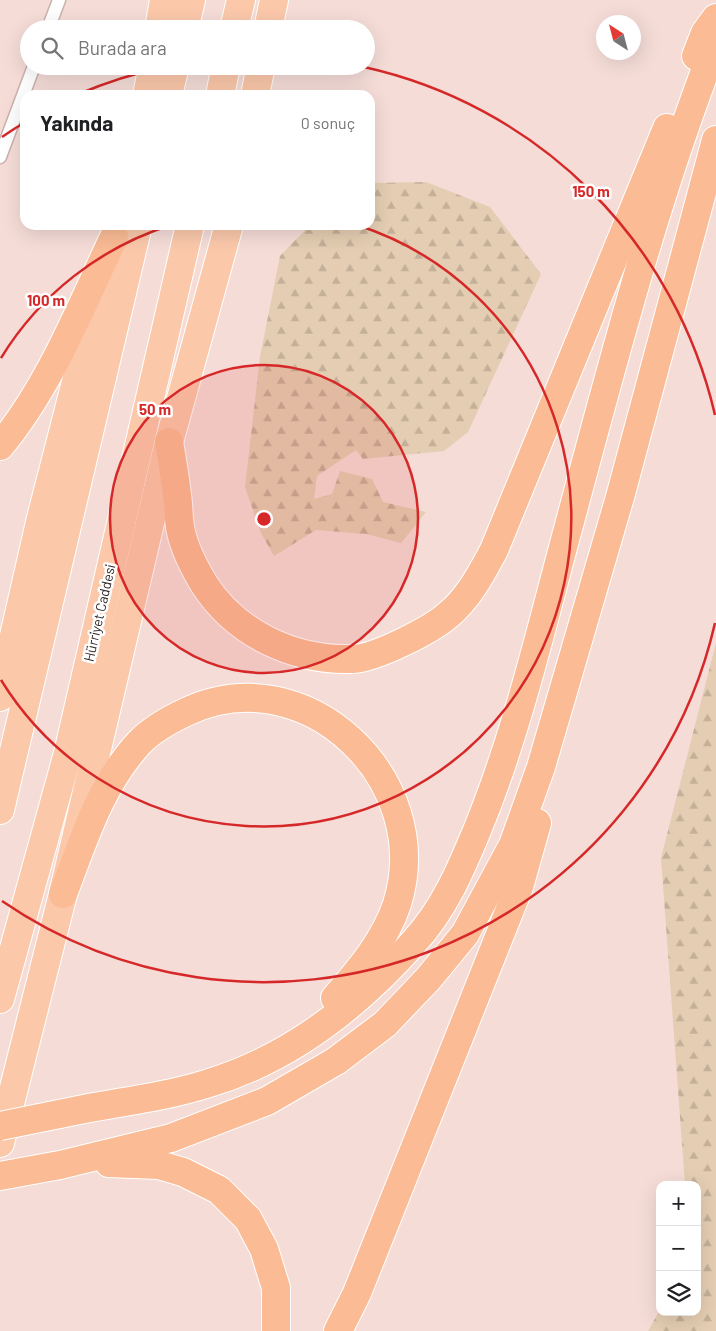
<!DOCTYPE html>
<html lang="tr">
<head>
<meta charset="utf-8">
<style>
  body { margin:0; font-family:Barlow,sans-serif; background:#f2f2f2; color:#202124 }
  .controls { position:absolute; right:15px; bottom:15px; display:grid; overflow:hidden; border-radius:10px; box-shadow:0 5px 20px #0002 }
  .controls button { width:45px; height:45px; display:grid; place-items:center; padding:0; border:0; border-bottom:1px solid #e0e0e0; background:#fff; color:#202124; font:25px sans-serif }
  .compass { position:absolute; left:596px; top:15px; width:45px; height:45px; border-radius:50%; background:#fff; box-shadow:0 5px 20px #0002; rotate:324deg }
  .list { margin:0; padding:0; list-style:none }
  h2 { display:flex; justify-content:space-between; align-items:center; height:65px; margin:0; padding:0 20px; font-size:21px }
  h2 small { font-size:16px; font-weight:400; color:#757577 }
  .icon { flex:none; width:28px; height:28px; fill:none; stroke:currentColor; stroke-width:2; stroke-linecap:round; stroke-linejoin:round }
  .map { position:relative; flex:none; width:716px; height:1331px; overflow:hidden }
  .search { position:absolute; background:#fff; box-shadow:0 5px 20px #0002; left:20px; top:20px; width:355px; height:55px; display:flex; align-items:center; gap:12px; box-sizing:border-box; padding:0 18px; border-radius:28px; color:#757577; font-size:19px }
  .panel { position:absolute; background:#fff; box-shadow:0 5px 20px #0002; left:20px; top:90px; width:355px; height:140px; border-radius:15px }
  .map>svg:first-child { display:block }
</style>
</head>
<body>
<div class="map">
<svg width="716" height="1331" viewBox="0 0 716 1331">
  <defs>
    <pattern id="forest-firs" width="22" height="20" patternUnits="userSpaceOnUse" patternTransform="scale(1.25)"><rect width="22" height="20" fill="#e4cdb2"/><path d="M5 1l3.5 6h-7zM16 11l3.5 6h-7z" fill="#c4b099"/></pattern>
  </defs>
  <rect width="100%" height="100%" fill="#f5dcd7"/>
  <g fill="url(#forest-firs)">
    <polygon points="426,182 490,207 541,274 468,432 444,451 363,459 356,450 317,476 314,499 332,494 340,471 372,479 383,502 426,512 401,543 366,534 316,530 274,556 261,533 245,487 260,357 280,256 310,225 370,225 370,183"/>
    <polygon points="716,643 716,1331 648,1331 660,1310 660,1312 697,1312 697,1185 685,1185 661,858"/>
  </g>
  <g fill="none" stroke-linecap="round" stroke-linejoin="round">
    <g stroke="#cab1ac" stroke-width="15">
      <g id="service">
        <polyline points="48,29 59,0"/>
        <polyline points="0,157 34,66"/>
      </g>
    </g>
    <g stroke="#fff" stroke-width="30">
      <g id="trunk">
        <polyline points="159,29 164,0"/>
        <polyline points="184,29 191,0"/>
        <polyline points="234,29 241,0"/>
        <polyline points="268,29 274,0"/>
        <polyline points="147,95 153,66"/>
        <polyline points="168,95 175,66"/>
        <polyline points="220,95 226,66"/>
        <polyline points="255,95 261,66"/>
        <polyline points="0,697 41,518 103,277"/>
        <polyline points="0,810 138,225"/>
        <polyline points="0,999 68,753 190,225"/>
        <polyline points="0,1143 63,894 169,442 229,225"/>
      </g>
    </g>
    <g stroke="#fff" stroke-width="30">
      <g id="motorway">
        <polyline points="696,56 705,33 716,18"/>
        <path d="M 169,442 C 172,460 175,477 177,495 C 179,507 178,520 181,532 C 185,550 195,569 204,584 C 236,634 294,661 353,659 C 376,658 431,630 448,615 C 469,598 482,572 494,550 L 667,128"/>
        <path d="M 0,446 C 50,386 80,308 114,237"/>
        <path d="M 63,894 C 83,842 100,785 139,743 C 152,729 169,720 186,712 C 305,655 436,780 397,904 C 385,940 360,970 335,998"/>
        <path d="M 89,1108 C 128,1101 168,1096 206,1084 C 288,1060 357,1006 413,943 C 444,910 461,869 478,828 C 516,735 539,637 565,540 C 610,373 653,204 716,42"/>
        <polyline points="109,1163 159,1165 183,1172 219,1190 248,1219 264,1249 276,1288 276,1331"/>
        <polyline points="0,1176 60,1165 171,1138 267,1101 336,1061 385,1024 428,979 465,934 513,845 541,767 620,497 716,140"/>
        <polyline points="338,1331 357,1293 519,887 537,823"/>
      </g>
    </g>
    <use href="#service" stroke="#fff" stroke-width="12"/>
    <use href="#trunk" stroke="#fbc8aa" stroke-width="28"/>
    <use href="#motorway" stroke="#fabb95" stroke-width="28"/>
    <g stroke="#fff" stroke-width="30" stroke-linecap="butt">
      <polyline id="motorway-bridge" points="0,1126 89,1108"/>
    </g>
    <use href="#motorway-bridge" stroke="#fabb95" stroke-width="28"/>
  </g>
  <circle cx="264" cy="519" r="154" fill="#d62828" fill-opacity=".12"/>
  <g fill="none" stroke="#d62828" stroke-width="2.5">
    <circle cx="264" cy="519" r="154"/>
    <path d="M1 358A308 308 0 0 1 171 225M357 225A308 308 0 1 1 1 680"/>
    <path d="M715 623A463 463 0 0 1 2 901M2 137A463 463 0 0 1 22 124M79 94A463 463 0 0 1 164 67M364 67A463 463 0 0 1 715 415"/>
  </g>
  <g text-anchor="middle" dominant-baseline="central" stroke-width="5" stroke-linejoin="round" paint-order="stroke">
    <g font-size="14" fill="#312826" stroke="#fff">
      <text transform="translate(99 613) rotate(-77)">Hürriyet Caddesi</text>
    </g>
  </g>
  <circle cx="264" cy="519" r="8" fill="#d62828" stroke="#fff" stroke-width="2.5"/>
  <g font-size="15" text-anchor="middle" font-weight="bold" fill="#d62828" stroke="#fff" stroke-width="5" stroke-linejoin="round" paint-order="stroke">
    <text x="591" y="197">150 m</text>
    <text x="46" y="306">100 m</text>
    <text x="155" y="415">50 m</text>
  </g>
</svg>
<div class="controls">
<button>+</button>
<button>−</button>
<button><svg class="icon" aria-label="layers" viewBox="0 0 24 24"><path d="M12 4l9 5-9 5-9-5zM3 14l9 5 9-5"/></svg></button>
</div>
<svg class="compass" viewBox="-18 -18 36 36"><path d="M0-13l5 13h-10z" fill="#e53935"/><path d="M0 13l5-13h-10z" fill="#757577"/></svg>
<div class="search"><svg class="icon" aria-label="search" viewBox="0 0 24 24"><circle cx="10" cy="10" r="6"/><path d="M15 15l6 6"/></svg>Burada ara</div>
<section class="panel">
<h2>Yakında<small>0 sonuç</small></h2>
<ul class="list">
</ul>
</section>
</div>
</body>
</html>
